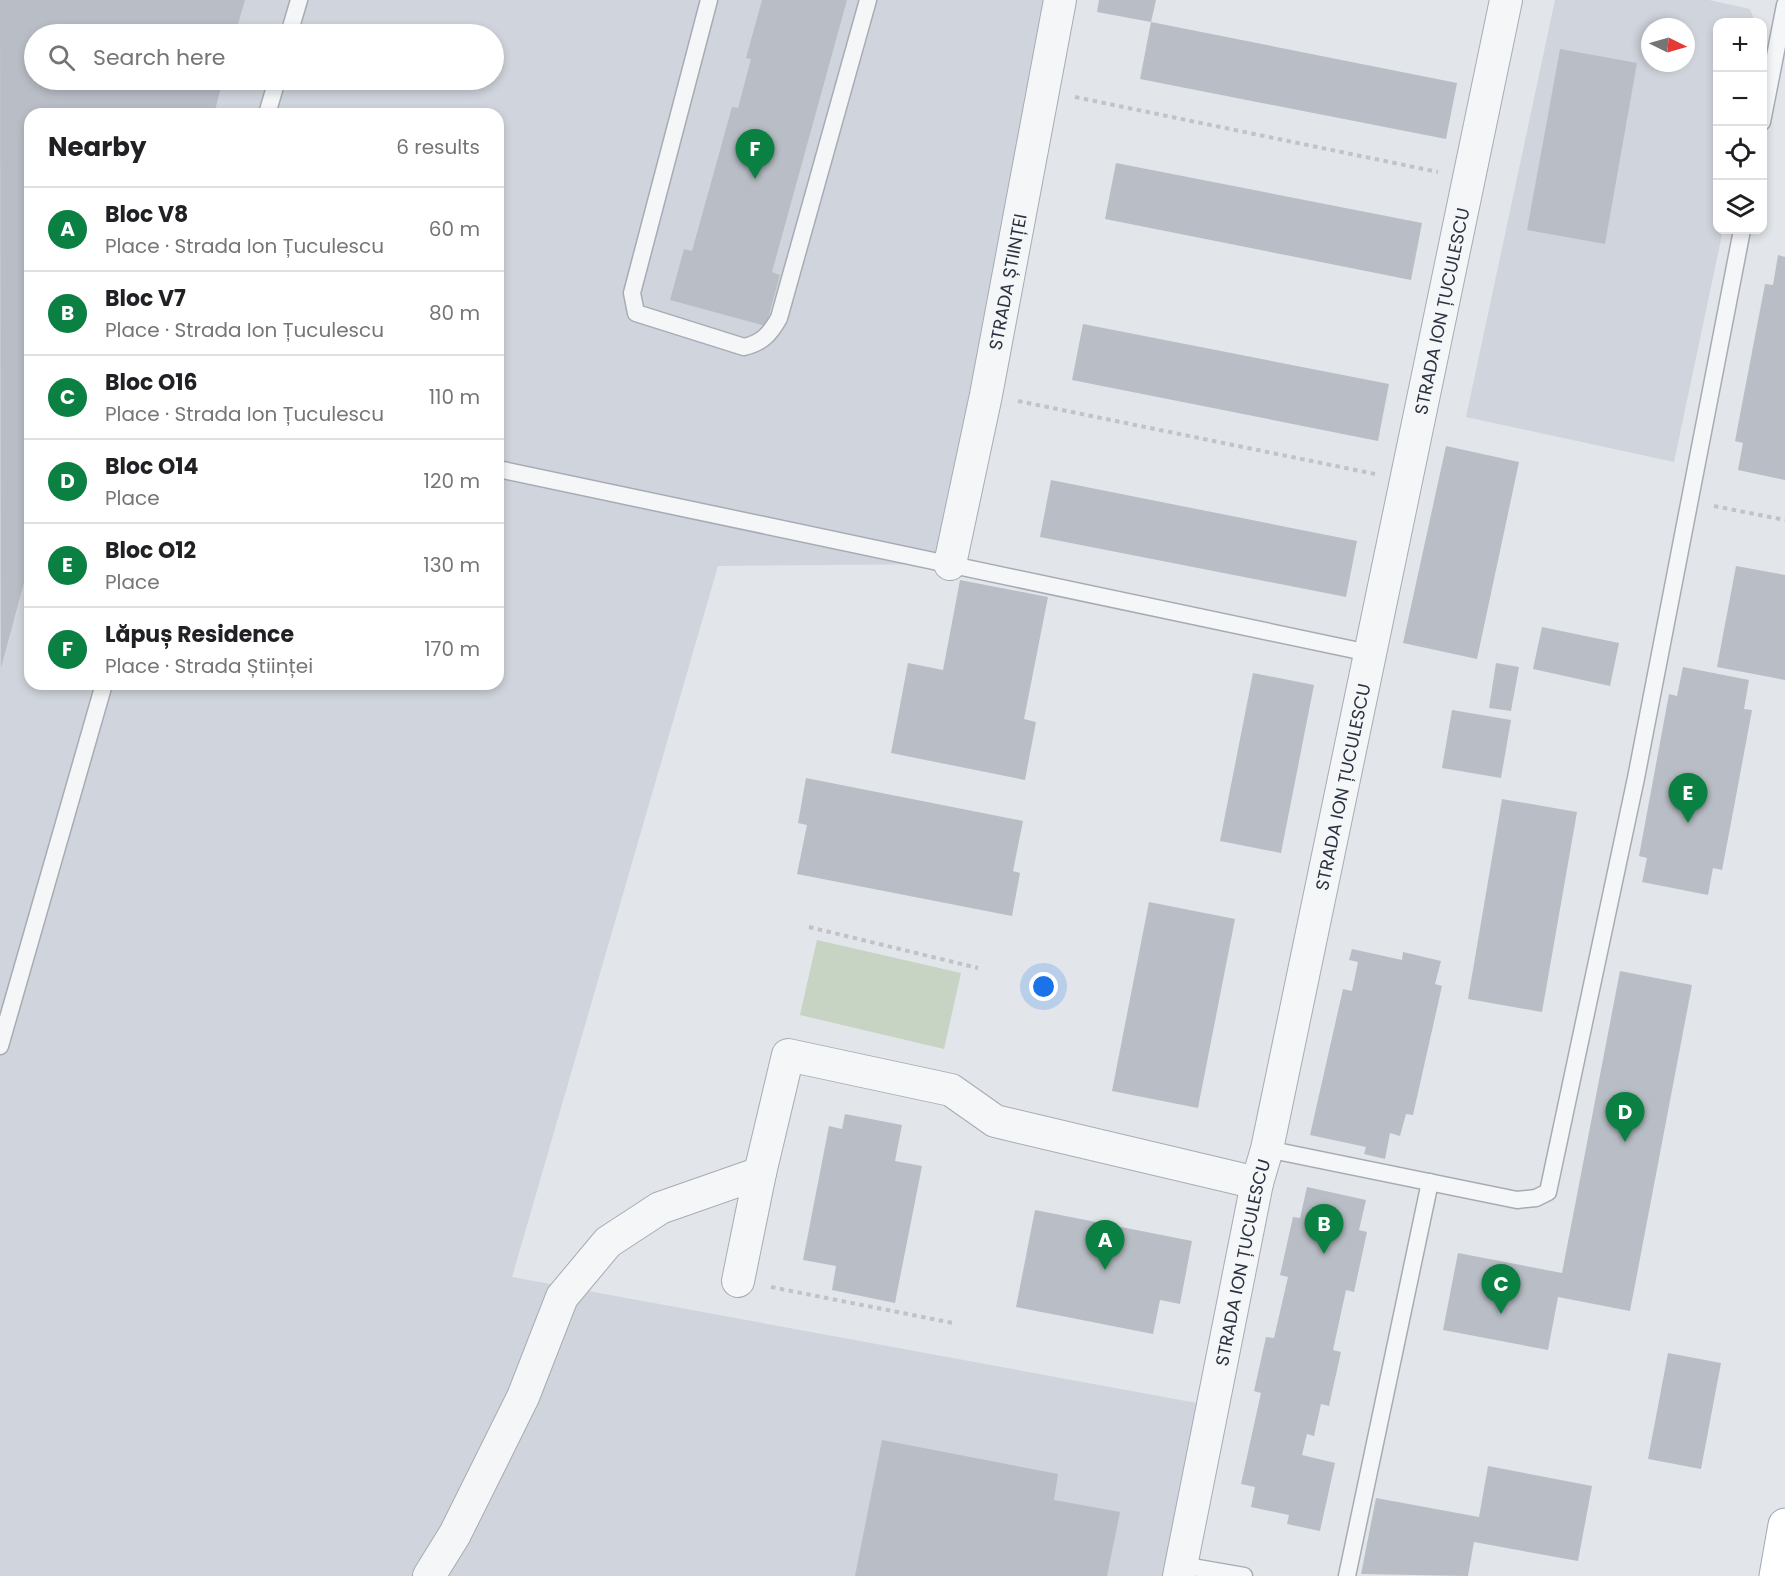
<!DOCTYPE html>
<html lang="en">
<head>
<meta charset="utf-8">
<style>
  body { margin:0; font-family:Poppins,sans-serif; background:#f6f6f6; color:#202124 }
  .controls { position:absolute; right:18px; top:18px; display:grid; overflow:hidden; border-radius:12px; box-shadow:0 3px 9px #0003 }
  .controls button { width:54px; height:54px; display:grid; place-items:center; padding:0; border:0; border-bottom:2px solid #e0e0e0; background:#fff; color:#202124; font:30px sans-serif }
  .compass { position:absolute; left:1641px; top:18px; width:54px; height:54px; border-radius:50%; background:#fff; box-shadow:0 3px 9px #0003; rotate:95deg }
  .you { position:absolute; left:1044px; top:987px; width:21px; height:21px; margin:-15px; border:4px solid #fff; border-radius:50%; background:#1a73e8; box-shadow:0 0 0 9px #1a73e833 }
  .badge { display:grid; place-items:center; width:39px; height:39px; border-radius:50%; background:#0b8043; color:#fff; font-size:20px; font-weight:700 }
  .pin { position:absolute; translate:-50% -50px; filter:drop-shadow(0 2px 3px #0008) }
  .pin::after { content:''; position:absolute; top:32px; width:21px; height:18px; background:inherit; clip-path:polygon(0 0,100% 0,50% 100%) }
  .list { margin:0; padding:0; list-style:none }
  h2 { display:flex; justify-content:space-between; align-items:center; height:78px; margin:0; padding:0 24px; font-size:26px }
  h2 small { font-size:20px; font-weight:400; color:#757577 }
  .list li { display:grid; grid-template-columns:39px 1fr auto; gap:18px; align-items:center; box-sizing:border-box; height:84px; padding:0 24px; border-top:2px solid #e0e0e0 }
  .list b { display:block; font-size:22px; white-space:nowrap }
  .list p { margin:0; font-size:20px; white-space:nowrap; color:#757577 }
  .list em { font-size:20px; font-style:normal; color:#757577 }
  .icon { flex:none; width:33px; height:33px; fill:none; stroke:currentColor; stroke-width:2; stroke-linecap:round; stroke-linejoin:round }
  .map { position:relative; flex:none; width:1785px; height:1576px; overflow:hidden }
  .search { position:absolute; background:#fff; box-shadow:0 3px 9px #0003; left:24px; top:24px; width:480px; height:66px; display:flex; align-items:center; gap:15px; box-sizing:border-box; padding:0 21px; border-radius:33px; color:#757577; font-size:22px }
  .panel { position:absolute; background:#fff; box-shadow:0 3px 9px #0003; left:24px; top:108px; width:480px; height:582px; border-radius:18px }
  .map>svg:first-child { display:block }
</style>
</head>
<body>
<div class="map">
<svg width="1785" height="1576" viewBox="0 0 1785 1576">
  <rect width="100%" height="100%" fill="#e2e5ea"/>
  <g fill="#d0d4dc" fill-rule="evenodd">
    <path d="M 0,0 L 1060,0 L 950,564 L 718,566 L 512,1277 L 1213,1406 L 1185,1576 L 0,1576 ZM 34,34 L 494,34 L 494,80 L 34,80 ZM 30,114 L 498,114 L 498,684 L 30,684 Z"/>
    <path d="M 1555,0 L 1709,0 L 1750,9 L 1755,22 L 1718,22 L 1718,230 L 1723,230 L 1674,462 L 1466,417 ZM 1650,27 L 1686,27 L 1686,63 L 1650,63 Z"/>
  </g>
  <polygon fill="#c7d3c3" points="817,940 961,973 944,1049 800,1015"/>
  <g fill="#b9bec6">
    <polygon points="0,0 245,0 235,34 34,34 34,80 223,80 214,114 30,114 30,560 1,668"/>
    <polygon points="762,0 847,0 772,272 780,275 766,326 670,300 684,249 692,251 732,107 738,108 751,59 746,58"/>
    <polygon points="1099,0 1156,0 1151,22 1097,12"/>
    <polygon points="1151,22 1457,83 1446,139 1140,79"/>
    <polygon points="1560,49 1637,63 1605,244 1527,230"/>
    <polygon points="1116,163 1422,223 1411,280 1105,219"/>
    <polygon points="1778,255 1785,257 1785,480 1738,470 1743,443 1735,441 1765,284 1773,285"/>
    <polygon points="1083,324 1389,384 1378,441 1072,380"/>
    <polygon points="1446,446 1519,462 1477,659 1403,643"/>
    <polygon points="1051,480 1357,541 1346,597 1040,537"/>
    <polygon points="1736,566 1785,575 1785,680 1717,667"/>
    <polygon points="960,580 1048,597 1024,719 1036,722 1025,780 891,753 908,663 943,670"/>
    <polygon points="1542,627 1619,643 1610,686 1533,669"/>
    <polygon points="1496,663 1519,667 1511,711 1489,708"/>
    <polygon points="1683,667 1749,680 1744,709 1752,710 1737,791 1722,870 1713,868 1708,895 1642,882 1647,858 1639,856 1669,694 1677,696"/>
    <polygon points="1253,673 1314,685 1281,853 1220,841"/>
    <polygon points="1452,710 1511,720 1501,778 1442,768"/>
    <polygon points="806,778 1023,821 1013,871 1020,873 1012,916 797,874 807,825 798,823"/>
    <polygon points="1502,799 1577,812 1542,1012 1468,999"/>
    <polygon points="1149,902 1235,919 1198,1108 1112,1091"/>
    <polygon points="1352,949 1402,960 1403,952 1441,961 1435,984 1442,986 1413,1115 1406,1114 1400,1136 1390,1133 1385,1159 1364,1154 1366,1147 1310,1135 1343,989 1352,991 1358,962 1349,960"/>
    <polygon points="1620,971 1692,985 1630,1311 1558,1297 1548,1350 1443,1330 1458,1253 1562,1273"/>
    <polygon points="845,1114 902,1125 895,1161 922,1166 895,1303 832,1290 836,1266 803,1260 829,1126 842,1129"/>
    <polygon points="1307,1187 1366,1200 1359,1230 1367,1232 1354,1292 1346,1290 1333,1350 1341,1352 1329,1406 1321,1404 1314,1436 1307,1434 1302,1455 1335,1463 1320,1531 1287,1524 1289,1515 1251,1507 1255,1487 1241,1484 1261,1393 1254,1391 1266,1337 1274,1338 1288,1277 1280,1275 1293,1217 1300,1218"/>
    <polygon points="1035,1210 1192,1241 1180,1304 1160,1300 1153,1334 1016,1307"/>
    <polygon points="1668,1353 1721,1363 1701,1469 1648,1459"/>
    <polygon points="882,1440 1058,1474 1054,1500 1120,1512 1107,1576 855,1576"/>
    <polygon points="1488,1466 1592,1486 1578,1561 1474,1542 1468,1576 1361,1574 1376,1498 1479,1517"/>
  </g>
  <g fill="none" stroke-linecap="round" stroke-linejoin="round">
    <g stroke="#a7acb4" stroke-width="19">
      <g id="service">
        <path d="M 709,0 L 632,293 L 636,313 L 744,347 C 762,343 770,334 779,318 L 868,0"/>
        <polyline points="289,34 299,0"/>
        <polyline points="267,114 277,80"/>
        <polyline points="1762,122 1785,5"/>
        <polyline points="498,469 1369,653"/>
        <polyline points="0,1046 104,684"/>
        <polyline points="1267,1149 1517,1200 1536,1198 1548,1192 1636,778 1742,230"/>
        <polyline points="1181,1565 1244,1576"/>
        <polyline points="1347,1576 1430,1182"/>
      </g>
    </g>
    <g stroke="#a7acb4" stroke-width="34">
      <g id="minor">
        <path id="s1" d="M 950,564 L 986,395 L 1060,0"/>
        <polyline points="738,1281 760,1173 788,1055 951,1090 995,1121 1257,1183"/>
        <polyline points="429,1576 455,1534 523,1397 562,1297 608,1242 660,1208 760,1173"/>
        <path id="s2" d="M 1179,1576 L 1257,1183 L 1267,1149 L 1506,0"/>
      </g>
    </g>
    <g stroke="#a2a9b5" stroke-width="35">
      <polyline id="primary" points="1776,1576 1785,1525"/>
    </g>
    <g stroke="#c0c3c8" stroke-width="4" stroke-dasharray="4.5 4.5" stroke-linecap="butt">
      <polyline points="1075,97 1438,172"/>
      <polyline points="1018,401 1375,474"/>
      <polyline points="1714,506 1785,520"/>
      <polyline points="809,927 978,968"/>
      <polyline points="771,1287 953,1323"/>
    </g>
    <use href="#service" stroke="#f4f6f8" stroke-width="16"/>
    <use href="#minor" stroke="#f4f6f8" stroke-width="32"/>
    <use href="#primary" stroke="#fff" stroke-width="33"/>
  </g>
  <g text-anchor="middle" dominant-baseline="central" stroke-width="4.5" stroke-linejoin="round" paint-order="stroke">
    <g font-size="18" fill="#2b3241" stroke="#f1f4f7">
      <text stroke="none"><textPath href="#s1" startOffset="288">STRADA ȘTIINȚEI</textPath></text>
      <text stroke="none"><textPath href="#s2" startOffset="1292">STRADA ION ȚUCULESCU</textPath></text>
      <text stroke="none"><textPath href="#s2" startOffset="806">STRADA ION ȚUCULESCU</textPath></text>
      <text stroke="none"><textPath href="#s2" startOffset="320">STRADA ION ȚUCULESCU</textPath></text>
    </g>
  </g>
</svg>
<div class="controls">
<button>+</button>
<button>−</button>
<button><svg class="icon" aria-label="locate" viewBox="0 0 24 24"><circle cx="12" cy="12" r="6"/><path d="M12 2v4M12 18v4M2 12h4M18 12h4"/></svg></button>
<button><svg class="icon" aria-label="layers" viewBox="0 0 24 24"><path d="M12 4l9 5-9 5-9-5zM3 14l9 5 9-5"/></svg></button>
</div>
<svg class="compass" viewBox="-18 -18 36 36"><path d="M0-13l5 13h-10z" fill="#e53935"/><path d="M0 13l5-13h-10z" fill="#757577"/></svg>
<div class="you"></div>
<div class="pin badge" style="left:1105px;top:1270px">A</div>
<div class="pin badge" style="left:1324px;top:1254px">B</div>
<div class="pin badge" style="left:1501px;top:1314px">C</div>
<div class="pin badge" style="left:1625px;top:1142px">D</div>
<div class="pin badge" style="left:1688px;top:823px">E</div>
<div class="pin badge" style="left:755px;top:179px">F</div>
<div class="search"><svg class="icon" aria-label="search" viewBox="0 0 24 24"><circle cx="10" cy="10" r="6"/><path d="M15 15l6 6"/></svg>Search here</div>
<section class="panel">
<h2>Nearby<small>6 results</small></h2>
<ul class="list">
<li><span class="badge">A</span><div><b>Bloc V8</b><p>Place · Strada Ion Țuculescu</p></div><em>60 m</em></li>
<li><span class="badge">B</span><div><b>Bloc V7</b><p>Place · Strada Ion Țuculescu</p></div><em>80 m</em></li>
<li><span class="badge">C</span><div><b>Bloc O16</b><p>Place · Strada Ion Țuculescu</p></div><em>110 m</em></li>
<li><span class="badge">D</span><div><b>Bloc O14</b><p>Place</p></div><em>120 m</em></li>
<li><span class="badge">E</span><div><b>Bloc O12</b><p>Place</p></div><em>130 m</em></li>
<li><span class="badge">F</span><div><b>Lăpuș Residence</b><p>Place · Strada Științei</p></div><em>170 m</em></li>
</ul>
</section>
</div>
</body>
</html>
